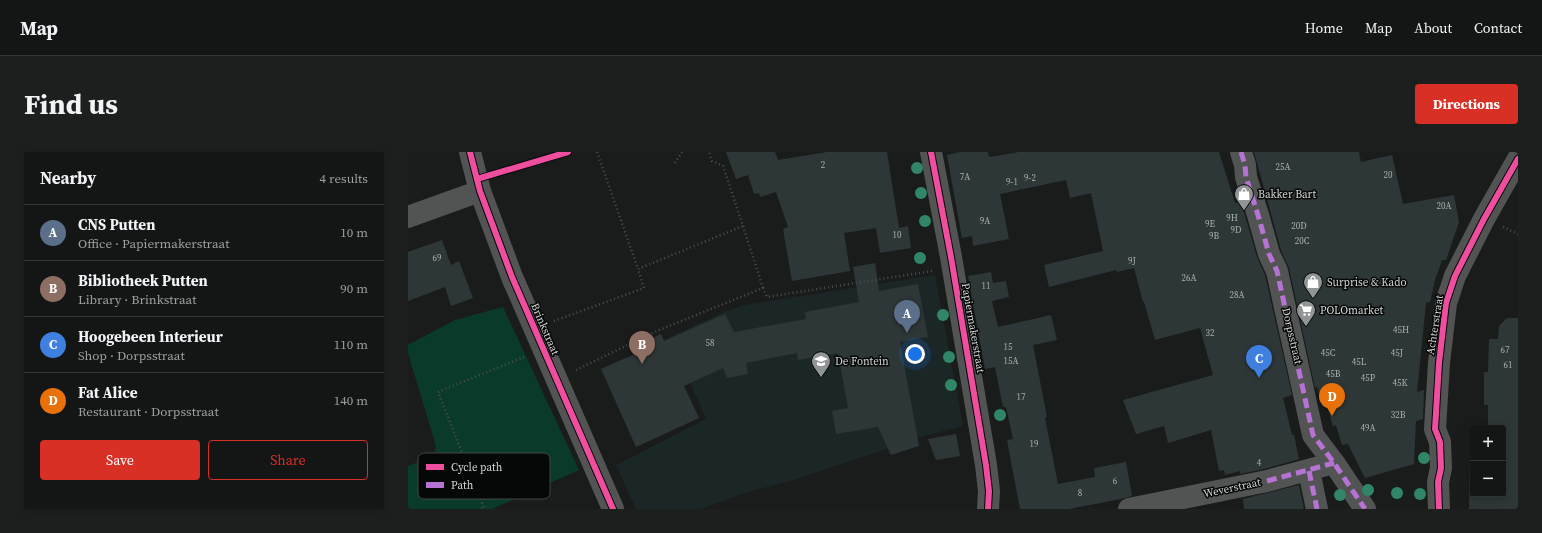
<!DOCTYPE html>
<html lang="en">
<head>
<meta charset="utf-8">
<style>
  body { margin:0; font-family:"Source Serif 4",serif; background:#1d1e1e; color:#f1f3f6 }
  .controls { position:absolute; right:12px; bottom:12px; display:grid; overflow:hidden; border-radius:4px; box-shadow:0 2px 10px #0003 }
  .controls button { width:36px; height:36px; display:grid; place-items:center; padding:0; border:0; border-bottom:1px solid #333434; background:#141515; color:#f1f3f6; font:20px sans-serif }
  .you { position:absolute; left:507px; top:202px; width:14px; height:14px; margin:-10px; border:3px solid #fff; border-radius:50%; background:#1a73e8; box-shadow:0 0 0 6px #1a73e833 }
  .badge { display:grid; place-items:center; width:26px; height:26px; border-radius:50%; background:#d93025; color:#fff; font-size:13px; font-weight:700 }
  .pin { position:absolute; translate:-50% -33px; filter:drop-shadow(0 1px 2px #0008) }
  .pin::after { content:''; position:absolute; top:21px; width:14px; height:12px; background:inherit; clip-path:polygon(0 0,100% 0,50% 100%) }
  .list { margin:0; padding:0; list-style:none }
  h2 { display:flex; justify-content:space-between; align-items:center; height:52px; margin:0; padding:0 16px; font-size:17px }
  h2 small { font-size:13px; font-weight:400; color:#9d9fa0 }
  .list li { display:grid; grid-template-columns:26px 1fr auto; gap:12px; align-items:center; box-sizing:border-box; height:56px; padding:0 16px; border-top:1px solid #333434 }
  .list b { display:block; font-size:15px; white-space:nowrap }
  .list p { margin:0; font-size:13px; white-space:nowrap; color:#9d9fa0 }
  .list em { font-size:13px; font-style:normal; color:#9d9fa0 }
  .actions { display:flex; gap:8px; padding:12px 16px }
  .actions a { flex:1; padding:9px 0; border:1px solid #d93025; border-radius:4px; text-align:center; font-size:14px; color:#d93025 }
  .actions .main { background:#d93025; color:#fff }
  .map { position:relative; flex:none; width:1110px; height:357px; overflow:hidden; border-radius:4px }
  header { display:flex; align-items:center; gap:24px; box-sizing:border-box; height:56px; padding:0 20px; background:#141515; border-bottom:1px solid #333434 }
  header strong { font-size:19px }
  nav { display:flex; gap:22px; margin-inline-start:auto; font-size:14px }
  .intro { display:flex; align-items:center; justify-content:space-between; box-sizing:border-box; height:96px; padding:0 24px }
  h1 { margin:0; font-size:28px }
  .button { padding:10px 18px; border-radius:4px; background:#d93025; color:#fff; font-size:14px; font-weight:700 }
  main { display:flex; gap:24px; padding:0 24px }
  aside { flex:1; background:#141515; border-radius:4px; box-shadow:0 2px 10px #0003 }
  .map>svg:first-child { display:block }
</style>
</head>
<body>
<header>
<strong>Map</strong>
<nav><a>Home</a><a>Map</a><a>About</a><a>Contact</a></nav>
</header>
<div class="intro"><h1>Find us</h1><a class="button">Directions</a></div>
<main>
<aside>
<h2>Nearby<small>4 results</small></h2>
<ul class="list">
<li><span class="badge" style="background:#5c6f8a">A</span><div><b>CNS Putten</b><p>Office · Papiermakerstraat</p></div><em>10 m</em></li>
<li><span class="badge" style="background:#8d6e63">B</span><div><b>Bibliotheek Putten</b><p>Library · Brinkstraat</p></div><em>90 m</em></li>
<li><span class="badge" style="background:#3f7fe0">C</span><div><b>Hoogebeen Interieur</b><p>Shop · Dorpsstraat</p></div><em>110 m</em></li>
<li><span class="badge" style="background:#e8710a">D</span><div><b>Fat Alice</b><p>Restaurant · Dorpsstraat</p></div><em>140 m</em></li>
</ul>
<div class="actions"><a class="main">Save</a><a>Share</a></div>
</aside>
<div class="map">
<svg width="1110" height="357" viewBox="0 0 1110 357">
  <rect width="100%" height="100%" fill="#1a1c1c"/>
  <polygon fill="#1b2626" points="527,123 555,274 496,289 479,297 385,328 337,341 293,357 228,357 208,313 298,267 262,185 316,160 337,153"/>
  <polygon fill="#0a3b2a" points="95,155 171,318 84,357 0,357 0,314 26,304 28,294 0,201 0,193 47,168"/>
  <g fill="#2e3737">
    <polygon points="318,0 367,0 370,8 419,0 479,0 491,76 500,74 503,96 472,101 468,76 436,81 442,119 384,129 375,77 380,75 368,40 352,45 351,41 346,42 340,23 328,27"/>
    <polygon points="552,0 580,0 581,5 611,0 811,0 827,51 833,50 849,105 857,123 884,243 875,246 884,283 886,283 891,307 856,317 832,322 832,319 817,323 816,318 811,319 803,278 760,291 756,274 728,282 715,248 805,223 792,176 747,188 736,150 735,150 726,116 709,120 708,118 641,135 636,113 695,99 683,41 662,46 658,28 592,42 601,87 565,94 564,84 554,86 539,3"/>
    <polygon points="846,0 951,0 953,10 984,3 995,52 1046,43 1051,70 1038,108 1034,108 1027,128 1022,150 1018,151 1009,240 1016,238 1015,267 1008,269 1006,312 957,326 940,292 934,293 928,273 925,274 919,255 915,255 909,235 907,236 881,116 873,98"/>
    <polygon points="34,88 43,113 51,109 65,146 43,154 37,135 0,149 0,100"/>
    <polygon points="467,111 471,139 510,132 520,185 492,190 511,294 483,303 470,275 428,282 424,259 440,256 430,201 390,208 389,201 338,211 340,222 319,226 315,216 276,234 291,266 228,295 193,217 227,202 224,195 253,182 256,189 317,162 326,180 398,167 397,160 451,150 445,115"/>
    <polygon points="583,120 585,131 598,129 601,145 584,149 590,175 643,163 649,188 625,193 639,265 637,266 650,332 687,325 686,316 718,310 724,344 713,347 661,357 612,357 599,288 605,287 598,255 595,255 587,215 577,217 560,124"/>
    <polygon points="1099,166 1110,166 1110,357 1061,357 1062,298 1065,298 1065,342 1095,342 1095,276 1080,276 1080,253 1076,253 1076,220 1080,220 1081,187 1090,187 1091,174"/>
    <polygon points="548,282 552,304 528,308 520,287"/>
    <polygon points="891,333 896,357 836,357 835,347"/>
  </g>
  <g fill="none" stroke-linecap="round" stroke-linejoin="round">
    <g stroke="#4d4e4f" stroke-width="2.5" stroke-dasharray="1 3" stroke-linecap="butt">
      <polyline points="189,0 230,117"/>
      <polyline points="267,11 274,0"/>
      <polyline points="335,74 355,136"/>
      <polyline points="1095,75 1110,82"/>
      <polyline points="146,169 236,136 230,117 335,74 315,14 304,9 301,0"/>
      <polyline points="168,218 251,178 355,136 359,145 524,119"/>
      <polyline points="73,357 76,356 30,240 116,205"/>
    </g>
    <g stroke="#525454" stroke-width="22">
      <polyline points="62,0 72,39 104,125 205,357"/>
      <polyline points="523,0 543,105 578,313 581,339 580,357"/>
      <polyline points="833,0 837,13 838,25 850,63 861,102 869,119 905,283 926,311 957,357"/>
      <polyline points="0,65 72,39"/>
      <polyline points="901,319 909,357"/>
      <polyline points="721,357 859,329 926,311"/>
      <polyline points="1031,357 1030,330 1033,316 1032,290 1027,277 1031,211 1038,151 1047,124 1076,67 1110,7"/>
    </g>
    <g stroke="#b673d3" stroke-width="5" stroke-dasharray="10 5" stroke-linecap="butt">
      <polyline points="833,0 837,13 838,25 850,63 861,102 869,119 905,283 926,311 957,357"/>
      <polyline points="901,319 909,357"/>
      <polyline points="859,329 926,311"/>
    </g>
    <g stroke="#060707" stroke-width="8">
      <g id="cycleway">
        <polyline points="62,0 72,39 104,125 205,357"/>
        <polyline points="523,0 543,105 578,313 581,339 580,357"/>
        <polyline points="69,27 160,0"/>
        <polyline points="1031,357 1030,330 1033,316 1032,290 1027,277 1031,211 1038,151 1047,124 1076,67 1110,7"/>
      </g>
    </g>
    <use href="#cycleway" stroke="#ef4d9e" stroke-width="6"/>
  </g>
  <g fill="#308666">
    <circle cx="509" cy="16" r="6"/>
    <circle cx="513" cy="41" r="6"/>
    <circle cx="517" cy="69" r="6"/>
    <circle cx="512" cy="106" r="6"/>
    <circle cx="535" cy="163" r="6"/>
    <circle cx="504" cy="202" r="6"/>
    <circle cx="541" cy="205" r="6"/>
    <circle cx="543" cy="233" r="6"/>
    <circle cx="592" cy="263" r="6"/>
    <circle cx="1016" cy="306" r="6"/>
    <circle cx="960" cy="338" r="6"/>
    <circle cx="989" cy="341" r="6"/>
    <circle cx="1012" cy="342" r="6"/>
    <circle cx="932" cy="343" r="6"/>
  </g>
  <defs>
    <g id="shop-pin" transform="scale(1)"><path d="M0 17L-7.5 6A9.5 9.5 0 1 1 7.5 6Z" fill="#929595" stroke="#060707"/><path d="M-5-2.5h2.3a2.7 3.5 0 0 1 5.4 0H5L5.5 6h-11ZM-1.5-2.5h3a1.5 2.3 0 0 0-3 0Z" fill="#fff"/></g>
    <g id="supermarket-pin" transform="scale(1)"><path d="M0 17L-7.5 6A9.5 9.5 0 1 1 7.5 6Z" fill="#929595" stroke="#060707"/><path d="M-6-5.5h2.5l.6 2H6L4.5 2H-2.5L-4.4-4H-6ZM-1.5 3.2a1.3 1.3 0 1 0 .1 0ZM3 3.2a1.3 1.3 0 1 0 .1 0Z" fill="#fff"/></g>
    <g id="school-pin" transform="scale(1)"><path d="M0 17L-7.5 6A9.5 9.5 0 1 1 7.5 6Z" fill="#929595" stroke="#060707"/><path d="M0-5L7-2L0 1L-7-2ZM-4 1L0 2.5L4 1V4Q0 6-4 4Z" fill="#fff"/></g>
  </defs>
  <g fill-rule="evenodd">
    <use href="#shop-pin" x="836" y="42"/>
    <use href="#shop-pin" x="905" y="130"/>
    <use href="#supermarket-pin" x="898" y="158"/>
    <use href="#school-pin" x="413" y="209"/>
  </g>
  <g text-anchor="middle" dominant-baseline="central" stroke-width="3" stroke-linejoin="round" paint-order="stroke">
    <g font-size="9" fill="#aaaeae">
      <text x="415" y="13">2</text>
      <text x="875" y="15">25A</text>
      <text x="980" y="23">20</text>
      <text x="557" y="25">7A</text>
      <text x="622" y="26">9-2</text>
      <text x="604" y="30">9-1</text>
      <text x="1036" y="54">20A</text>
      <text x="824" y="66">9H</text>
      <text x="577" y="69">9A</text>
      <text x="802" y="72">9E</text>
      <text x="891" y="74">20D</text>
      <text x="828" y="78">9D</text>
      <text x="489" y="83">10</text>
      <text x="806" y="84">9B</text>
      <text x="894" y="89">20C</text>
      <text x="29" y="106">69</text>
      <text x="724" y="109">9J</text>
      <text x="781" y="126">26A</text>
      <text x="578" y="134">11</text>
      <text x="829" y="143">28A</text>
      <text x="993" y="178">45H</text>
      <text x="802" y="181">32</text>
      <text x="302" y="191">58</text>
      <text x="600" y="195">15</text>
      <text x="1097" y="198">67</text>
      <text x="920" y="201">45C</text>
      <text x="989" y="201">45J</text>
      <text x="603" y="209">15A</text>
      <text x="951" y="210">45L</text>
      <text x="1100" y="213">61</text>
      <text x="925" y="222">45B</text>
      <text x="960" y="226">45P</text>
      <text x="992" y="231">45K</text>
      <text x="613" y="245">17</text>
      <text x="990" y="263">32B</text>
      <text x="960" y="276">49A</text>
      <text x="626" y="292">19</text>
      <text x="851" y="311">4</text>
      <text x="707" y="329">6</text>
      <text x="672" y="341">8</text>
    </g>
    <g font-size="11" fill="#d3d6d6" stroke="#060707" text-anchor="start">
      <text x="850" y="42">Bakker Bart</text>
      <text x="919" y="130">Surprise &amp; Kado</text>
      <text x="912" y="158">POLOmarket</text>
      <text x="427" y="209">De Fontein</text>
    </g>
    <g font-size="11" fill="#d3d6d6" stroke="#060707">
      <text transform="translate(1027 173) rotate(-81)">Achterstraat</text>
      <text transform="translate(565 176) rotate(80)">Papiermakerstraat</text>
      <text transform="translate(137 177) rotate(67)">Brinkstraat</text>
      <text transform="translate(884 184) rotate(77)">Dorpsstraat</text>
      <text transform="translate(824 336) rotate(-12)">Weverstraat</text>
    </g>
  </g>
  <rect x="10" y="301" width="132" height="46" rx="6" fill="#060707" stroke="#444545" stroke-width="1"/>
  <rect x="18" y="312" width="18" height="6" fill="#ef4d9e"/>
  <rect x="18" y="330" width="18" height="6" fill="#b673d3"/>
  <g font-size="11" fill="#d3d6d6">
    <text x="43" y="319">Cycle path</text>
    <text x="43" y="337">Path</text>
  </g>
</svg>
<div class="controls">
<button>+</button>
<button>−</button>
</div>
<div class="you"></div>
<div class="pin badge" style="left:499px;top:181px;background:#5c6f8a">A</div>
<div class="pin badge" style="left:234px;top:212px;background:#8d6e63">B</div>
<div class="pin badge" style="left:851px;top:226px;background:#3f7fe0">C</div>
<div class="pin badge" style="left:924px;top:264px;background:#e8710a">D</div>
</div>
</main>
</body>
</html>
